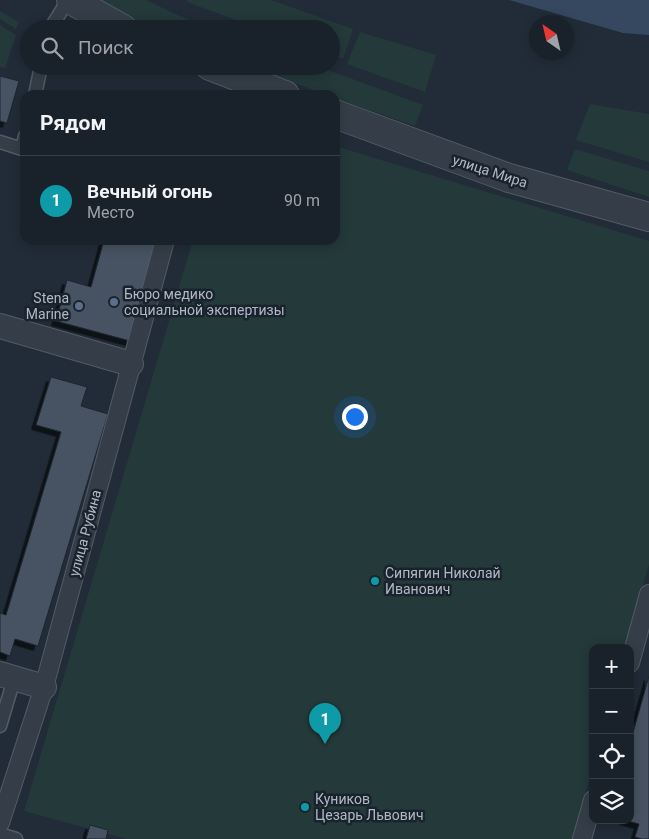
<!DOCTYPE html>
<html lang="ru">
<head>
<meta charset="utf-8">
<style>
  body { margin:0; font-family:Roboto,sans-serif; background:#262e36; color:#f1f3f6 }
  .controls { position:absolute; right:15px; bottom:15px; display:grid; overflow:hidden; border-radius:10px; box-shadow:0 2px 12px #0003 }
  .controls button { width:45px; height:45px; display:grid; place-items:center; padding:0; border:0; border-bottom:1px solid #373e47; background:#19212a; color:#f1f3f6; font:25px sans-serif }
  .compass { position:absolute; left:529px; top:15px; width:45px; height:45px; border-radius:50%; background:#19212a; box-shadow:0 2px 12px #0003; rotate:326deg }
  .you { position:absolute; left:354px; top:416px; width:18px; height:18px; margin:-12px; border:4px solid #fff; border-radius:50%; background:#1a73e8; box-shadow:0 0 0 8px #1a73e833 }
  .badge { display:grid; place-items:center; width:32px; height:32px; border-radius:50%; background:#db2777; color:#fff; font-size:16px; font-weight:700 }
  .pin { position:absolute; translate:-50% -41px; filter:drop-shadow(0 1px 2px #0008) }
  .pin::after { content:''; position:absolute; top:26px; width:18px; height:15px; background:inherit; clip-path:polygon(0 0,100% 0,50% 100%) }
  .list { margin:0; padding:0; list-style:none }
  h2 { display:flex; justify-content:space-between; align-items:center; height:65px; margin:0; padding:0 20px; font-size:21px }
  h2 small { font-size:16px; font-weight:400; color:#9fa3a8 }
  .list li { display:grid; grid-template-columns:32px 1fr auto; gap:15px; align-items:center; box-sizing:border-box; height:90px; padding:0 20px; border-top:1px solid #373e47 }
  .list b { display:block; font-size:19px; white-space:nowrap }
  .list p { margin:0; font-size:16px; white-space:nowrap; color:#9fa3a8 }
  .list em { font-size:16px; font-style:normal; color:#9fa3a8 }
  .icon { flex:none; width:28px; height:28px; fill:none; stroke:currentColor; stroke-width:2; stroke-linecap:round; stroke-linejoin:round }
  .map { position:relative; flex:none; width:649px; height:839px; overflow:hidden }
  .search { position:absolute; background:#19212a; box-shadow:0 2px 12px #0003; left:20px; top:20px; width:320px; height:55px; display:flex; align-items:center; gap:12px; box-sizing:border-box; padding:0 18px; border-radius:28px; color:#9fa3a8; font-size:19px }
  .panel { position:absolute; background:#19212a; box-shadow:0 2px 12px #0003; left:20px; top:90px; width:320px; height:155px; border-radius:15px }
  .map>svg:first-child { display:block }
</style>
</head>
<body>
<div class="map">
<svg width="649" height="839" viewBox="0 0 649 839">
  <defs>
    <filter id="shadow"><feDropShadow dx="-4.5" dy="4.5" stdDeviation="0" flood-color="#0009"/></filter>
  </defs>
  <rect width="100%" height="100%" fill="#212c38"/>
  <g fill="#24393a">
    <polygon points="94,0 146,0 182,17 213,29 150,29"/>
    <polygon points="187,0 271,0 353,29 343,59 331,55 331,29 260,29 187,2"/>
    <polygon points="0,11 19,22 16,29 0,19"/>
    <polygon points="0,25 16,35 5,68 0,67"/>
    <polygon points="360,32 436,55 425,92 347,64"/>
    <polygon points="246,66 317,66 423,105 415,126 335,98 335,95 328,95"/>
    <polygon points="590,104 649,114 649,162 576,140"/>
    <polygon points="335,146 649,241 649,564 626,648 593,648 593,767 573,839 127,839 24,811 193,240 335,240"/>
    <polygon points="575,149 649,171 649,197 567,170"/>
  </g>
  <polygon fill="#35485f" points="509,0 649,0 649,35 623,33"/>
  <g fill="#475362" stroke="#1c252f" filter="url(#shadow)">
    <polygon points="0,76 19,81 7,123 0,121"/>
    <polygon points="104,240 157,240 130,341 56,321 67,280 91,287"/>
    <polygon points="51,377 87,387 81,406 108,414 38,646 15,639 10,656 0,652 0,613 6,615 61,432 36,425"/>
    <polygon points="649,676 649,839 642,839 635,837 639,824 624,820 630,820 630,743"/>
    <polygon points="90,825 108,830 106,839 86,839"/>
  </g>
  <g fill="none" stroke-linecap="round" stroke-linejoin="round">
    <g stroke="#525c66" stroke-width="15">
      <g id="service">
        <polyline points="50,29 68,0"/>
        <polyline points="35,95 41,66"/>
        <polyline points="0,142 22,149 25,136"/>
        <polyline points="0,726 14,679"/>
        <polyline points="0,834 16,839"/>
      </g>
    </g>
    <g stroke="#525c66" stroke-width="20">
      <g id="pedestrian">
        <polyline points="630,663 649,594"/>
        <polyline points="0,823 44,687 165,240"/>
        <polyline points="582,839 593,800"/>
      </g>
    </g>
    <g stroke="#525c66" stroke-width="26">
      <g id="minor">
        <polyline points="0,326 131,364"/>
        <polyline points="0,674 44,687"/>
      </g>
    </g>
    <g stroke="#525c66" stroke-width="30">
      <g id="tertiary">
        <polyline points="71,0 123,29"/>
        <polyline points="210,66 285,95"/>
        <polyline points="335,114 509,178 649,217"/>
      </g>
    </g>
    <use href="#service" stroke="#353e48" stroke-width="12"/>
    <use href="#pedestrian" stroke="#353e48" stroke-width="18"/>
    <use href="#minor" stroke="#353e48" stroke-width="24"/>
    <use href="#tertiary" stroke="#353e48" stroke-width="28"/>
  </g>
  <g fill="#5c6f8a" stroke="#1a232d" stroke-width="2">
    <circle cx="114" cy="302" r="5"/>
    <circle cx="79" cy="306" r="5"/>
  </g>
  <g fill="#0f9aa8" stroke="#1a232d" stroke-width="2">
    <circle cx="375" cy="581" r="5"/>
    <circle cx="305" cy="807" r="5"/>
  </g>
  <g text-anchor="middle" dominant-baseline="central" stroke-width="5" stroke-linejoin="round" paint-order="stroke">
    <g font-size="14" fill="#afb9c5" stroke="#1a232d">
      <text transform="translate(490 171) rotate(18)">улица Мира</text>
      <text transform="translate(85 533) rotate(-75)">улица Рубина</text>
    </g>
    <g font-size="14" fill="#afb9c5" stroke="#1a232d" text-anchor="start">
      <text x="124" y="294">Бюро медико<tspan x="124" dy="16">социальной экспертизы</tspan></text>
      <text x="69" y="298" text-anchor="end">Stena<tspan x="69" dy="16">Marine</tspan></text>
      <text x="385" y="573">Сипягин Николай<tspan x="385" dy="16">Иванович</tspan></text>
      <text x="315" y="799">Куников<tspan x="315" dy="16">Цезарь Львович</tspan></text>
    </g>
  </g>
</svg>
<div class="controls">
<button>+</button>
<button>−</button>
<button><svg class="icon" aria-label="locate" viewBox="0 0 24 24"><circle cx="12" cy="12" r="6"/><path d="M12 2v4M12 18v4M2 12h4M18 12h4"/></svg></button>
<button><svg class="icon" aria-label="layers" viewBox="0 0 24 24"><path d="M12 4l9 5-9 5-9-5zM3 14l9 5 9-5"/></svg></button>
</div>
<svg class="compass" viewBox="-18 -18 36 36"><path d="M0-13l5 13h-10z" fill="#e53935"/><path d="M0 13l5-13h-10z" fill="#9fa3a8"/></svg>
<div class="you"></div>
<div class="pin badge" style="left:325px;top:744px;background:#0f9aa8">1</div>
<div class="search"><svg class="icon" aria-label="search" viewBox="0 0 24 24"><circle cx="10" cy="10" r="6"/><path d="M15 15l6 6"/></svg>Поиск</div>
<section class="panel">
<h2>Рядом<small></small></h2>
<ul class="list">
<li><span class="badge" style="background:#0f9aa8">1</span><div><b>Вечный огонь</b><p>Место</p></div><em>90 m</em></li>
</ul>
</section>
</div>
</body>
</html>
